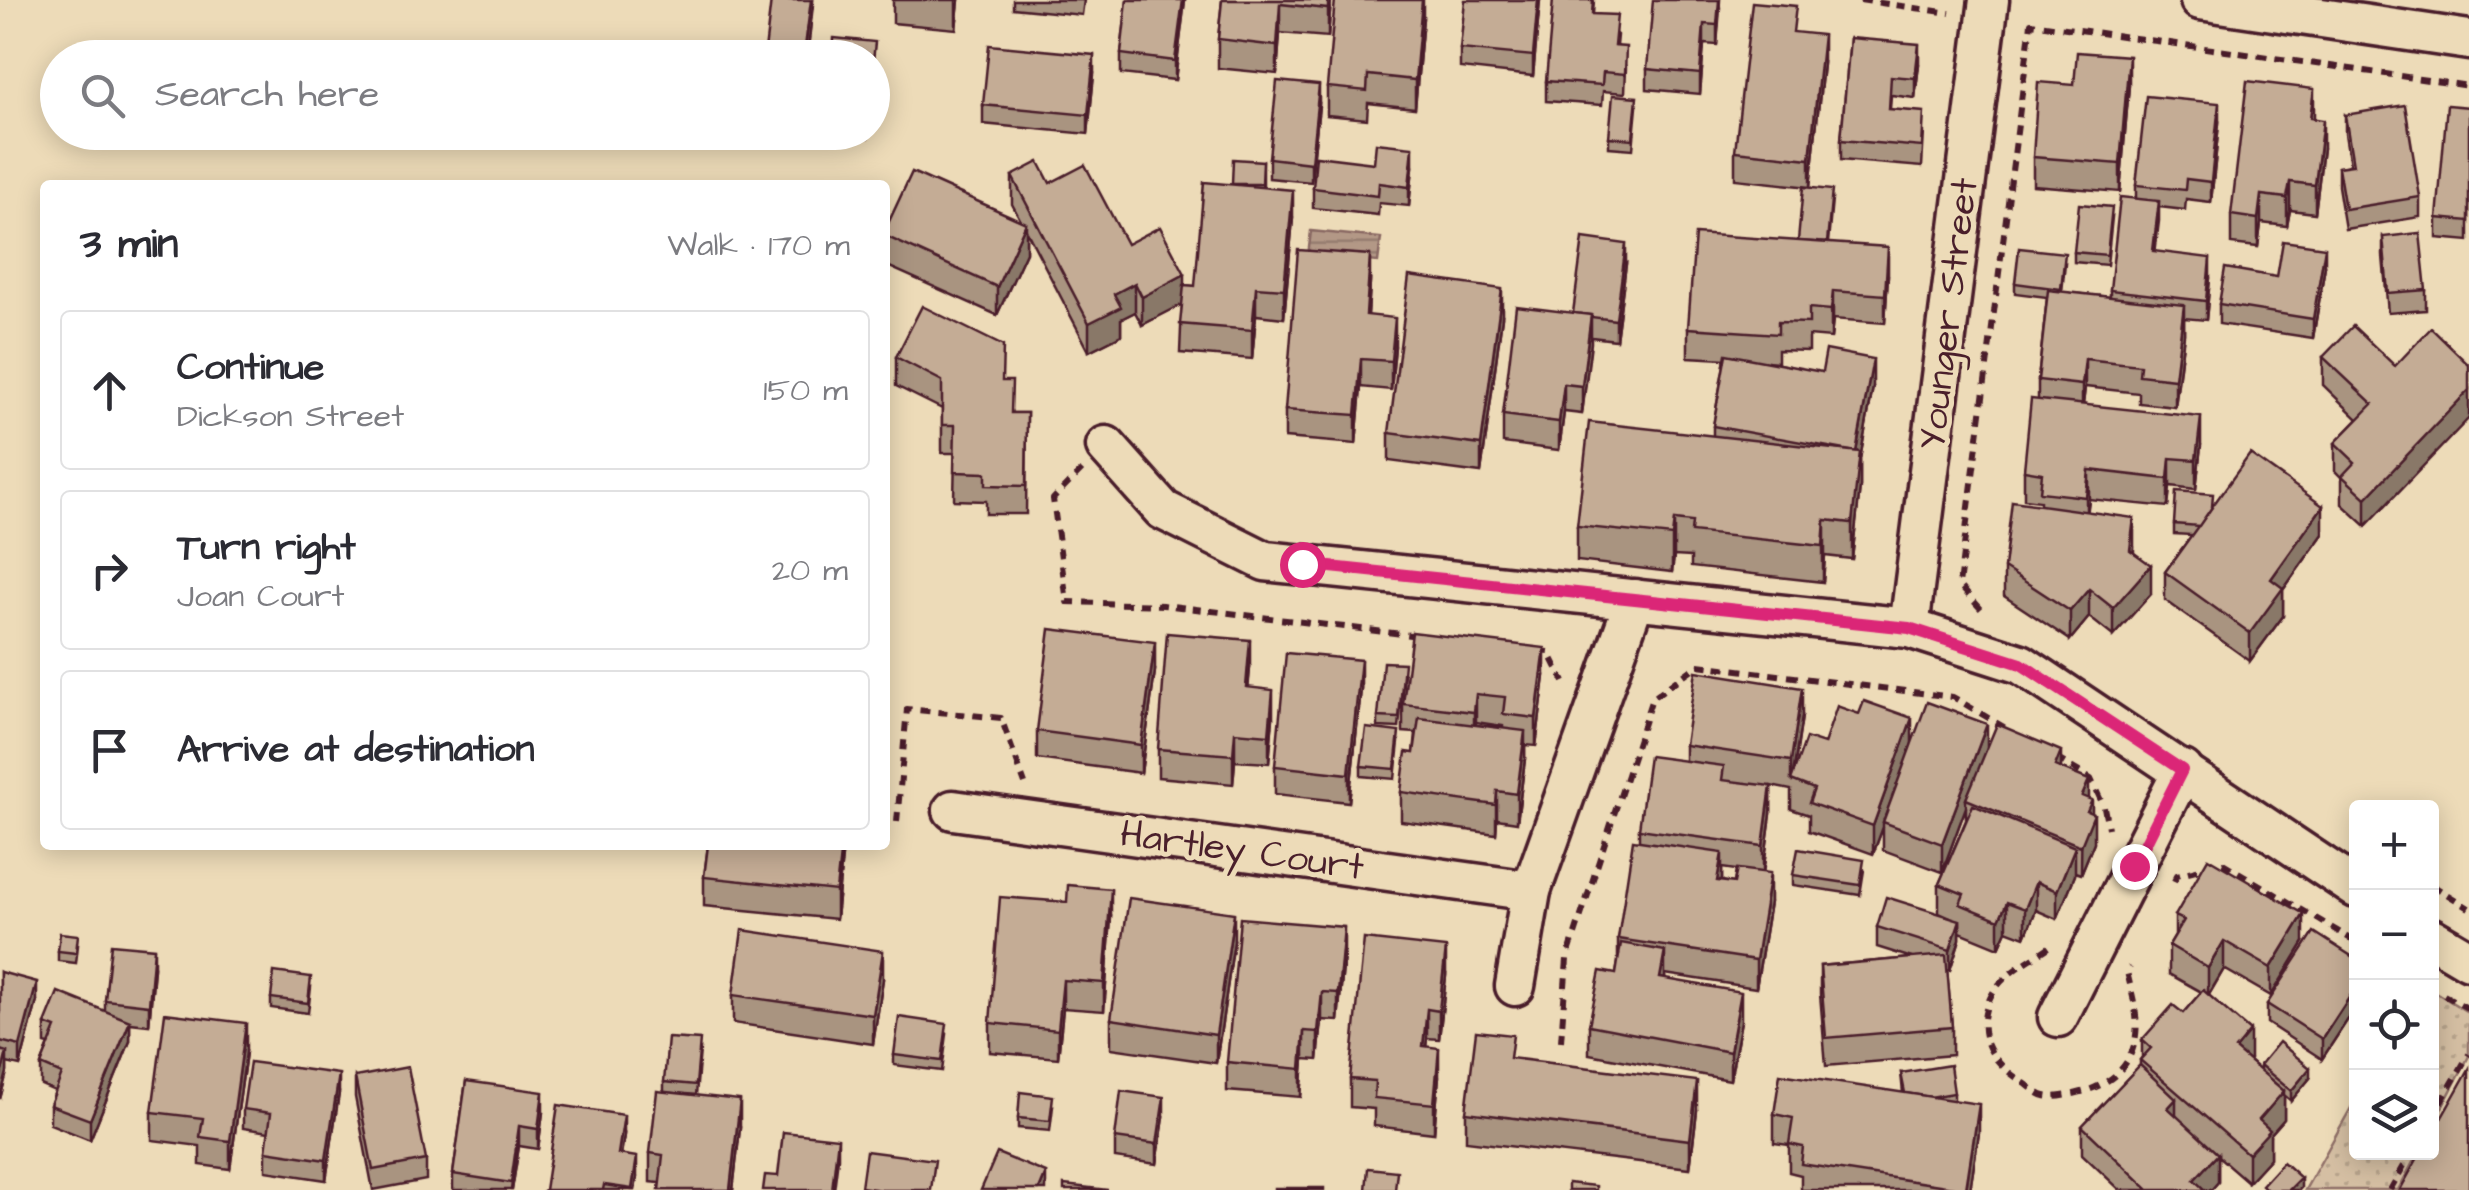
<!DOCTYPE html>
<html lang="en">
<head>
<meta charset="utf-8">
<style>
  body { margin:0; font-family:"Architects Daughter",sans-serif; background:#f2f2f3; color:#2b2b33 }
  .controls { position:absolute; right:30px; bottom:30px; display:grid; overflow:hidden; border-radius:10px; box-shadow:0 5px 25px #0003 }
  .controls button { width:90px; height:90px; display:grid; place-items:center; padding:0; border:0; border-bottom:2px solid #e1e1e2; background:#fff; color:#2b2b33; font:50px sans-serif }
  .stop { position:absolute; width:30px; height:30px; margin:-22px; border:8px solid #db2777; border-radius:50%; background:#fff }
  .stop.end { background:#db2777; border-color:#fff; box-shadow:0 2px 10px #0008 }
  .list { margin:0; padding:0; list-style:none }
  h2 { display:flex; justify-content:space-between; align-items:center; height:130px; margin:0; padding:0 40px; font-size:42px }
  h2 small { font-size:32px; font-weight:400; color:#7c7c81 }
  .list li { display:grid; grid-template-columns:65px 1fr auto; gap:30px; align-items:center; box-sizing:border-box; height:160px; margin:0 20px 20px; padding:0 20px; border:2px solid #e1e1e2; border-radius:10px }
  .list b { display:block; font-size:38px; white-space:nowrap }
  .list p { margin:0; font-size:32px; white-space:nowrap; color:#7c7c81 }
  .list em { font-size:32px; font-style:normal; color:#7c7c81 }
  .icon { flex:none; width:55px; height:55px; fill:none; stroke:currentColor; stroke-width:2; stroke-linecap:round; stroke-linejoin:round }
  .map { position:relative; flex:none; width:2469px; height:1190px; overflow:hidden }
  .search { position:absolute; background:#fff; box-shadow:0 5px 25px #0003; left:40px; top:40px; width:850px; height:110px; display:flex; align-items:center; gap:25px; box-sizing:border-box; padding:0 35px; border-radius:55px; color:#7c7c81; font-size:38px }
  .panel { position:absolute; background:#fff; box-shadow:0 5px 25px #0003; left:40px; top:180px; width:850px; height:670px; border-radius:10px }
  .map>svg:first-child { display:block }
</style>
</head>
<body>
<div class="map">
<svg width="2469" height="1190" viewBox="0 0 2469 1190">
  <defs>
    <pattern id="grass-dots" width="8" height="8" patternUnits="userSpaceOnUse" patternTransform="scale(2.5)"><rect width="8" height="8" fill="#d5bfa3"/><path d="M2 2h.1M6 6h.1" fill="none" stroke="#b8a48c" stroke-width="1.8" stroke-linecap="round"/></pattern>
    <pattern id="water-rules" width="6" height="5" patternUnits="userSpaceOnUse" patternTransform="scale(2.5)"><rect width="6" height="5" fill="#b39886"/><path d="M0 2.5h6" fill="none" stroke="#947b6e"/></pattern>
  </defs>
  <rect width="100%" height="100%" fill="#eddbb8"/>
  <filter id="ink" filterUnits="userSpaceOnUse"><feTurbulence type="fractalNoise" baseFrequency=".01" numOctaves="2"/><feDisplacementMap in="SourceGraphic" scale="20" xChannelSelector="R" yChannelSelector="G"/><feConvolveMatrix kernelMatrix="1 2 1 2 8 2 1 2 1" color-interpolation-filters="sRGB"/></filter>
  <g filter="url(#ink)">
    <g fill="url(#grass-dots)" stroke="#906f67" stroke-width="2.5">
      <polygon points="2432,990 2469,1013 2469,1056 2432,1127"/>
      <polygon points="2356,1099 2356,1152 2418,1153 2398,1190 2305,1190"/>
    </g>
    <polygon fill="url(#water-rules)" stroke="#896862" stroke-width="2.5" points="1311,231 1381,238 1378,262 1308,256"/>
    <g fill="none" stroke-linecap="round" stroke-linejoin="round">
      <g stroke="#4a1f2b" stroke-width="45">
        <g id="minor">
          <polyline points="2200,0 2469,40"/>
          <polyline points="1106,446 1163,510 1265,561 1909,628 2021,664 2356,888"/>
          <polyline points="1909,628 1989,0"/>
          <polyline points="953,810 1531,891"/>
          <polyline points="2432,938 2469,960"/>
          <polyline points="1515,986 1531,891 1635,599"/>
          <polyline points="2058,1017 2183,770"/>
        </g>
      </g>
      <g stroke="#4a1f2b" stroke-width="6" stroke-dasharray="10 8" stroke-linecap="butt">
        <polyline points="1860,0 1950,13"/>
        <polyline points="1082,470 1053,499 1067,602 1163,605 1418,636"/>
        <polyline points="1981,609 1959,585 2031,23 2469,86"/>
        <polyline points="1539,651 1549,652 1564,682"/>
        <polyline points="2056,758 2091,779 2104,807 2108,828"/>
        <polyline points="897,822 907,709 1001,718 1025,784"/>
        <polyline points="2174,881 2177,875 2223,863 2356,942"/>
        <polyline points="2432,885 2469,908"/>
        <path d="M 2049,947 C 2027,963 1998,975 1988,1003 C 1974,1040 1996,1066 2026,1084 C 2031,1088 2039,1095 2045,1096 C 2052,1098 2062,1096 2068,1095 C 2100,1090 2128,1074 2135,1041 C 2140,1018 2132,994 2127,972 L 2130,967"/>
        <polyline points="2444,995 2469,1009"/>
        <polyline points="1561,1041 1567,959 1652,698 1698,665 1953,697 2007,729"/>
        <polyline points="2432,1118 2469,1054"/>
        <polyline points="2390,1190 2412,1152"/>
      </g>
      <use href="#minor" stroke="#eddbb8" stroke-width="38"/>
    </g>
    <g fill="#a99480" stroke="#4a1f2b" stroke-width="2.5" fill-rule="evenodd">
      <polygon points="813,0 807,58 765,58 765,51"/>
      <polygon points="893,0 959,0 956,29 893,23"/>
      <polygon points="1013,0 1084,0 1082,15 1013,8"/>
      <polygon points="1127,0 1185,0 1175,80 1121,74 1121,54"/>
      <polygon points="1222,0 1331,0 1328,37 1280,33 1277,74 1218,68 1218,39"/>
      <polygon points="1423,0 1423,18 1415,108 1368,103 1367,119 1327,115 1327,87"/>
      <polygon points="1540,0 1533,76 1460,68 1460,49"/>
      <polygon points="1594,0 1593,14 1617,35 1616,46 1626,67 1625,93 1603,91 1602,105 1546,101 1546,81"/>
      <polygon points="1720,0 1717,45 1704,44 1700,94 1647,89 1647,69"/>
      <polygon points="1850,38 1919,64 1915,98 1891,95 1890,109 1924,132 1922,167 1841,160 1841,140"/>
      <polygon points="1823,64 1810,187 1735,179 1735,151"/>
      <polygon points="1094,74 1088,134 983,124 983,105"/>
      <polygon points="2074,85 2129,85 2120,192 2033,185 2033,157"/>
      <polygon points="1319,105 1311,182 1269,178 1269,158"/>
      <polygon points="1637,107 1633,149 1609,147 1609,137"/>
      <polygon points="2469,107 2469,241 2437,238 2437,218"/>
      <polygon points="2345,115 2420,197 2420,217 2345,229 2338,186 2338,167 2350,165 2345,134"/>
      <polygon points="2313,119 2323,148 2315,213 2290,210 2287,226 2261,223 2258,247 2231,244 2231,215"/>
      <polygon points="2219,123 2211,202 2186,199 2185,210 2159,207 2155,252 2210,278 2206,320 2184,318 2184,334 2175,407 2139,403 2139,393 2085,387 2083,404 2201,445 2196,489 2170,486 2168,507 2089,499 2087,512 2134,547 2134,553 2151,594 2113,636 2089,617 2070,640 2004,596 2004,568 2040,505 2040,501 2024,499 2024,470 2038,400 2038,380 2047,297 2015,293 2015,283 2065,263 2062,292 2110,297 2110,290 2136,199 2136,185"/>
      <polygon points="827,132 869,132 868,138 827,134"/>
      <polygon points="1263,161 1263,187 1293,218 1284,318 1256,315 1252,359 1180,353 1182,304 1142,325 1135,312 1121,319 1121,335 1089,351 1026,230 1026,252 997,315 885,265 885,230 1021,221 1012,204 1012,176 1050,183 1127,244 1185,285 1195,286 1232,184"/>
      <polygon points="1413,167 1409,206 1379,203 1378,215 1313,208 1313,188"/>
      <polygon points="1832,200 1828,243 1888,275 1885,323 1833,319 1831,338 1809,336 1809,351 1778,350 1778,362 1767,361 1873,387 1860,459 1860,487 1852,559 1825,556 1823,582 1691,567 1691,557 1674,556 1672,572 1577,561 1577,526 1713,436 1713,426 1725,359 1688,357 1688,328 1798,241"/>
      <polygon points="2112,217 2107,265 2074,262 2074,252"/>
      <polygon points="2383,237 2426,290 2426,310 2388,313 2383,256"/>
      <polygon points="1626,264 1616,340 1591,337 1582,414 1564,412 1559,450 1503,443 1503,415 1573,313"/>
      <polygon points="2325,266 2313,338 2219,324 2219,304 2277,277"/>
      <polygon points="1370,283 1368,315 1395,346 1391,390 1361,387 1356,444 1285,438 1285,410"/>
      <polygon points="1502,317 1481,473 1389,461 1389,433"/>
      <polygon points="896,357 1002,381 1012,413 1027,413 1026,514 986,514 986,501 954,500 955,453 942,453 942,409 896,386"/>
      <polygon points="2323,357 2395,366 2366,526 2342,504 2342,478 2335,471 2335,443 2358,419 2323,385"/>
      <polygon points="2213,506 2323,534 2283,590 2283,616 2250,661 2165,600 2165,572 2192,535 2174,534 2174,524"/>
      <polygon points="1250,668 1248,688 1273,718 1269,763 1235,761 1233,784 1158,777 1158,749"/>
      <polygon points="1155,671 1141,773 1037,759 1037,731"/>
      <polygon points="1404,673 1399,728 1378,727 1378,717"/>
      <path d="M 1545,676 L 1536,746 L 1525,745 L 1525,759 L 1517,822 L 1497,819 L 1496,834 L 1401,821 L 1401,792 L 1414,753 L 1416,733 L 1403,732 L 1403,704 ZM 1476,722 L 1503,726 L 1503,728 L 1476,725 Z"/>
      <polygon points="1361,689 1349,802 1275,794 1275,766"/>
      <path d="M 1802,716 L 1794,771 L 1824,744 L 1912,742 L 1987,750 L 2061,769 L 2089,799 L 2094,842 L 2081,874 L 2075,872 L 2075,875 L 2057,919 L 2036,910 L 2025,937 L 2007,930 L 1999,948 L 1960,932 L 1960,921 L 1960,939 L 1950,970 L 1947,969 L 1952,1027 L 1952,1055 L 1826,1066 L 1820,994 L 1820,966 L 1912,958 L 1877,947 L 1877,927 L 1948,916 L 1939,912 L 1939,884 L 1966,820 L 1966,807 L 1942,872 L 1883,850 L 1883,827 L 1873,854 L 1809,831 L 1809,815 L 1791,809 L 1791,790 L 1771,786 L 1771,814 L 1763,872 L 1770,902 L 1756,988 L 1665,974 L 1665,979 L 1741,1021 L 1730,1080 L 1589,1054 L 1589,1025 L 1616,974 L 1618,962 L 1618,939 L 1639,841 L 1639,829 L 1685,761 L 1685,745 ZM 1722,868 L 1736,870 L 1734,883 L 1722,881 Z"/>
      <polygon points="1399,742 1395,779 1361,776 1361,766"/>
      <polygon points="708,845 843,845 836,919 704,906 704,877"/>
      <polygon points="1864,870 1860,895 1793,885 1793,875"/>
      <polygon points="2175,916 2304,942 2271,996 2224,969 2209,995 2250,1059 2249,1061 2260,1071 2260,1065 2310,1078 2291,1101 2284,1095 2284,1119 2270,1135 2270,1158 2248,1182 2218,1156 2218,1182 2211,1190 2120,1190 2082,1154 2082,1126 2140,1065 2140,1060 2142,1057 2142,1040 2183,1013 2201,992 2169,974 2169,945 2175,935"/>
      <polygon points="1111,917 1104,1011 1063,1008 1058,1058 990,1052 990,1023"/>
      <polygon points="1234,941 1216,1063 1111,1048 1111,1019"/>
      <polygon points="78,945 76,963 58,961 58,951"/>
      <polygon points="1344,955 1338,1021 1322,1020 1318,1060 1304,1059 1301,1097 1227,1091 1227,1062"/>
      <polygon points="2356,959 2356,1007 2322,1059 2267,1023 2267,1004"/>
      <polygon points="154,968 149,1025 130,1023 130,1041 90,1140 50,1124 50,1105 55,1091 41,1085 41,1065 49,1045 45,1044 45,1024 105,1011 105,1000"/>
      <polygon points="0,972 37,1001 20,1066 7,1063 7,1072 0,1099"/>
      <polygon points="1446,976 1439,1039 1427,1038 1426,1047 1439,1076 1434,1133 1374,1126 1374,1109 1350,1107 1350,1079"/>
      <polygon points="883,979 873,1044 733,1023 733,995"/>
      <polygon points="311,987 308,1013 271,1008 271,998"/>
      <polygon points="947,1034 942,1071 894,1065 894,1055"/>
      <polygon points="700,1050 696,1095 664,1092 664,1082"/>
      <polygon points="246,1052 230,1169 200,1165 200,1146 152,1140 152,1112"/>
      <polygon points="1513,1059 1697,1110 1690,1168 1466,1141 1466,1112"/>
      <polygon points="1901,1073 1954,1093 1954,1101 1979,1133 1970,1190 1801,1190 1801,1175 1789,1172 1789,1145 1774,1143 1774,1114 1903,1093"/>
      <polygon points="355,1077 426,1160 426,1180 373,1190 355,1097"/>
      <polygon points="466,1081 543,1112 538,1149 519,1146 512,1190 453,1190 453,1174"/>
      <polygon points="339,1093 326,1180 266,1171 266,1151 269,1132 243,1128 243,1109"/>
      <polygon points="1053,1106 1050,1131 1018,1128 1018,1118"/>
      <polygon points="1164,1117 1157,1164 1115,1158 1115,1138"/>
      <polygon points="740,1128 733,1190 659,1190 660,1183 650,1182 650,1153"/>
      <polygon points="624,1135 621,1155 637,1177 635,1190 545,1190"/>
    </g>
    <g fill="#897868" stroke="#4a1f2b" stroke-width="2.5">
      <polygon points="811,0 813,0 813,5 807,58 804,58"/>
      <polygon points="956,0 959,0 956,29"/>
      <polygon points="1183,0 1185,0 1175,80 1175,61"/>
      <polygon points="1328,0 1331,0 1328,37"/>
      <polygon points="1422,0 1423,18 1415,108 1415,80"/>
      <polygon points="1538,0 1540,0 1533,76 1533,56"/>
      <polygon points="1719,0 1720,8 1717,45 1717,25"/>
      <polygon points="1280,4 1280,33 1277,74 1277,46"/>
      <polygon points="1704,24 1704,44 1700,94 1700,74"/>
      <polygon points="1823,35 1823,64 1810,187 1810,159"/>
      <polygon points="1919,44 1919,64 1915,98 1915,78"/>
      <polygon points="1094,55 1094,74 1088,134 1088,115"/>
      <polygon points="2129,56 2129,85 2120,192 2120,164"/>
      <polygon points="1319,85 1319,105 1311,182 1311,163"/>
      <polygon points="2314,89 2314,117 2310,147 2310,118"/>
      <polygon points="2219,103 2219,123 2211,202 2211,182"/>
      <polygon points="2323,120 2323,148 2315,213 2315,185"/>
      <polygon points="1413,147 1413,167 1409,206 1409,187"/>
      <polygon points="2290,182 2290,210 2287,226 2287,198"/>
      <polygon points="1293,190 1293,218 1284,318 1284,289"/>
      <polygon points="2261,195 2261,223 2258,247 2258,219"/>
      <polygon points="2159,201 2159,221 2153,271 2153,251"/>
      <polygon points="1026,223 1026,252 997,315 997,287"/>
      <polygon points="1626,244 1626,264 1616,340 1616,320"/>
      <polygon points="1888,247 1888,275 1885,323 1885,295"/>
      <polygon points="2325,247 2325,266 2313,338 2313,319"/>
      <polygon points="1370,255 1370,283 1366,343 1366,315"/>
      <polygon points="2210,258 2210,278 2206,320 2206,301"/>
      <polygon points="1185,274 1185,303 1142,325 1142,297"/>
      <polygon points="1135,283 1135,312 1121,319 1121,335 1089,351 1089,323 1114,294"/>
      <polygon points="1256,287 1256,315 1252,359 1252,330"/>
      <polygon points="1502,289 1502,317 1481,473 1481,445"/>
      <polygon points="1833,291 1833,319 1831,338 1831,310"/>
      <polygon points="2184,305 2184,334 2175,407 2175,379"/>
      <polygon points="1591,315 1591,343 1582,414 1582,386"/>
      <polygon points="1395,318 1395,346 1391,390 1391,361"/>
      <polygon points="1361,359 1361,387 1356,444 1356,415"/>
      <polygon points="1873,359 1873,387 1860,459 1860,487 1852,559 1852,523 1856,452"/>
      <polygon points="2085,359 2085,387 2082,413 2082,385"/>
      <polygon points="1564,384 1564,412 1559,450 1559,422"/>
      <polygon points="2469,390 2469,418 2366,526 2366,498"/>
      <polygon points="2201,417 2201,445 2196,489 2196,460"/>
      <polygon points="2170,458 2170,486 2168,507 2168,479"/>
      <polygon points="2089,470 2089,499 2086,525 2086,497"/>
      <polygon points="2323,506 2323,534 2283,590 2283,616 2250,661 2250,633 2271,579"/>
      <polygon points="2134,518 2134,547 2130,578 2130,550"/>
      <polygon points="1674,520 1674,556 1672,572 1672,536"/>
      <polygon points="1825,520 1825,556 1823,582 1823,546"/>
      <polygon points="2151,565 2151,594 2113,636 2113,608"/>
      <polygon points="2089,589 2089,617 2070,640 2070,611"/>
      <polygon points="1250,640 1250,668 1246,716 1246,687"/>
      <polygon points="1155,642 1155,671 1141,773 1141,745"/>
      <polygon points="1545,648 1545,676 1536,746 1536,718"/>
      <polygon points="1361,660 1361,689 1349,802 1349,774"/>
      <polygon points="1802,688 1802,716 1792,781 1791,780 1791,761"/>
      <polygon points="1273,690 1273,718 1269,763 1269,735"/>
      <polygon points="1476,694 1476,722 1474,740 1474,712"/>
      <polygon points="1912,718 1912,746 1883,822 1883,827 1873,854 1873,826"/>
      <polygon points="1987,724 1987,752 1966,799 1966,807 1942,872 1942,844"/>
      <polygon points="1525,731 1525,759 1517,822 1517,794"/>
      <polygon points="1235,732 1235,761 1233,784 1233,755"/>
      <polygon points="2061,751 2061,779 2055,766"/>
      <polygon points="2089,780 2089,806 2092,800 2092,821 2094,814 2094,842 2081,874 2082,796"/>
      <polygon points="1771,786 1771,814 1763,874 1763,846"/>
      <polygon points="1497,791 1497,819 1496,834 1496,805"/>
      <polygon points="841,845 843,845 836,919 836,891"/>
      <polygon points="2075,847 2075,875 2057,919 2057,891"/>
      <polygon points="1722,853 1722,881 1717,881"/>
      <polygon points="1770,873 1770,902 1756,988 1756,960"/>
      <polygon points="2036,882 2036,910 2025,937 2025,909"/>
      <polygon points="1111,889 1111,917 1104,1011 1104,983"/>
      <polygon points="2007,902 2007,930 1999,948 1999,920"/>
      <polygon points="1234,913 1234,941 1216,1063 1216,1035"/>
      <polygon points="2304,914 2304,942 2271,996 2271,968"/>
      <polygon points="1960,920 1960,939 1950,970 1950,950"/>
      <polygon points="1344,927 1344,955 1338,1021 1338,993"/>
      <polygon points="2224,941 2224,969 2208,996 2208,968"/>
      <polygon points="154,948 154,968 149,1025 149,1005"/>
      <polygon points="1446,948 1446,976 1439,1039 1439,1011"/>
      <polygon points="883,951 883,979 873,1044 873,1015"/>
      <polygon points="1665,951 1665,979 1660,978"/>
      <polygon points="1063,980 1063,1008 1058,1058 1058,1030"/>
      <polygon points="37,982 37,1001 20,1066 20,1046"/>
      <polygon points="2356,987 2356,1007 2322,1059 2322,1039"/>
      <polygon points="1322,992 1322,1020 1318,1060 1318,1032"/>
      <polygon points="1741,992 1741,1021 1730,1080 1730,1052"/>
      <polygon points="1427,1009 1427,1038 1423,1075 1423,1046"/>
      <polygon points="130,1021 130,1041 90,1140 90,1120"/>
      <polygon points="246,1023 246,1052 230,1169 230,1141"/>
      <polygon points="1304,1031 1304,1059 1301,1097 1301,1069"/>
      <polygon points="2250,1031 2250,1059 2235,1077 2235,1049"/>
      <polygon points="1439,1048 1439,1076 1434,1133 1434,1104"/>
      <polygon points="7,1052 7,1072 0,1099 0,1079"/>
      <polygon points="2310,1068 2310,1078 2291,1101 2291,1091"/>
      <polygon points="339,1074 339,1093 326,1180 326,1160"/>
      <polygon points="1697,1081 1697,1110 1690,1168 1690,1140"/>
      <polygon points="2284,1091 2284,1119 2270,1135 2270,1158 2248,1182 2248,1154 2259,1120"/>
      <polygon points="543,1092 543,1112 538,1149 538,1129"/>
      <polygon points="1164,1097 1164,1117 1157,1164 1157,1144"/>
      <polygon points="2176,1099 2176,1127 2168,1108"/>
      <polygon points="740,1100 740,1128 733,1190 730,1190"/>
      <polygon points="1979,1104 1979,1133 1970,1190 1966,1190"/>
      <polygon points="624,1115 624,1135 618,1174 618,1154"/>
      <polygon points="519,1126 519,1146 512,1190 511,1190"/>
      <polygon points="838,1138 838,1158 834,1190 832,1190"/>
      <polygon points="2218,1154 2218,1182 2211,1190 2194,1190 2194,1180"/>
      <polygon points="637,1157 637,1177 635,1190 632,1190"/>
      <polygon points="1046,1173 1046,1190 1039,1190"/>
      <polygon points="2301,1178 2301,1188 2299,1190 2289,1190"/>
    </g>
    <g fill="#c4ac95" stroke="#4a1f2b" stroke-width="2.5">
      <polygon points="771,0 811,0 804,55 765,51"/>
      <polygon points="1127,0 1183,0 1175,61 1121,54"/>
      <polygon points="1222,0 1328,0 1328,9 1280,4 1277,46 1218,39"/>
      <polygon points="1335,0 1422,0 1415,80 1368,75 1367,91 1327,87"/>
      <polygon points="1465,0 1538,0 1533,56 1460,49"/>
      <polygon points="1553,0 1593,0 1592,14 1617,15 1614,46 1626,47 1625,74 1603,72 1602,85 1546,81"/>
      <polygon points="1653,0 1719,0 1717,25 1704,24 1700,74 1647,69"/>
      <polygon points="1752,2 1796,6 1793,32 1823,35 1810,159 1735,151"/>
      <polygon points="834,38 875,42 872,71 872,58 833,58"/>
      <polygon points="1850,38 1919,44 1915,78 1891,76 1889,109 1924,112 1922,147 1841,140"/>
      <polygon points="989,45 1094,55 1088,115 983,105"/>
      <polygon points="2077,52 2129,56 2120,164 2033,157 2038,82 2074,85"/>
      <polygon points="1277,81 1319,85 1311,163 1269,158"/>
      <polygon points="2247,81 2314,89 2310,118 2323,120 2315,185 2290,182 2287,198 2261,195 2258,219 2231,215"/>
      <polygon points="1613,95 1637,97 1633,139 1609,137"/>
      <polygon points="2146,96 2219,103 2211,182 2186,179 2185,190 2136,185"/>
      <polygon points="2405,105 2420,197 2345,209 2338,167 2353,165 2345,115"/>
      <polygon points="2447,105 2469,107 2469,221 2437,218"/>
      <polygon points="1376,143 1413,147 1409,187 1379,183 1378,196 1313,188 1316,156 1374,163"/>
      <polygon points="1233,159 1263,161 1262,184 1232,184"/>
      <polygon points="1039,162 1050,183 1085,165 1127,244 1160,227 1185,274 1142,297 1135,283 1114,294 1121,307 1089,323 1012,176"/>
      <polygon points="912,172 1026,223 997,287 885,236 885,230"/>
      <polygon points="1204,182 1293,190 1284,289 1256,287 1252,330 1180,324 1184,285 1195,286"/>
      <polygon points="1803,187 1832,190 1827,243 1798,241"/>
      <polygon points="2120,197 2159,201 2153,251 2210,258 2206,301 2110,290"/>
      <polygon points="2079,204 2112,207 2107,255 2074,252"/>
      <polygon points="2420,233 2426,290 2388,293 2383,237"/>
      <polygon points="1695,234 1888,247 1885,295 1833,291 1831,310 1809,308 1809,323 1778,322 1778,334 1688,328"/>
      <polygon points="1583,238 1626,244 1616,320 1591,317 1591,315 1573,313"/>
      <polygon points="2283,241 2325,247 2313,319 2219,304 2225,268 2277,277"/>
      <polygon points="2019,248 2065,253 2061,289 2015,283"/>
      <polygon points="1298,250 1370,255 1366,315 1395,318 1391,361 1361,359 1356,415 1285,410"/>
      <polygon points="1409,276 1502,289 1481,445 1389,433"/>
      <polygon points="2048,290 2184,305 2175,379 2139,375 2140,365 2085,359 2082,385 2038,380"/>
      <polygon points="922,306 1003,346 1002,381 1012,381 1011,413 1027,413 1026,486 986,485 986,473 954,472 955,425 942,425 942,381 896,357"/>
      <polygon points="1516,306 1591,315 1582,386 1564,384 1559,422 1503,415"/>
      <polygon points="2353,326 2395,366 2431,328 2469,365 2469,390 2366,498 2342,476 2355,462 2335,443 2373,404 2323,357"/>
      <polygon points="1826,350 1873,359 1856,452 1713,426 1726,354 1822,372"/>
      <polygon points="2031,399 2201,417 2196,460 2170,458 2168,479 2089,470 2086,497 2040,492 2042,473 2024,470"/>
      <polygon points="1589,422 1860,452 1852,523 1825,520 1823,546 1691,532 1692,522 1674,520 1672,536 1577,526"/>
      <polygon points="2250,454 2323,506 2271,579 2283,588 2250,633 2165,572"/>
      <polygon points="2176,491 2213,494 2212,507 2199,526 2174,524"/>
      <polygon points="2012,501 2134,518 2130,550 2151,565 2113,608 2089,589 2070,611 2004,568"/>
      <polygon points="1050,629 1155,642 1141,745 1037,731"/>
      <polygon points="1412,632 1545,648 1536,718 1503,714 1505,697 1476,694 1474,712 1403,704"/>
      <polygon points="1167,633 1250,640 1246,687 1273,690 1269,735 1235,732 1233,755 1158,749"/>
      <polygon points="1286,653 1361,660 1349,774 1275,766"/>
      <polygon points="1383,662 1404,663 1399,718 1378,717"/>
      <polygon points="1696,671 1802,688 1791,761 1685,745"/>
      <polygon points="1864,701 1912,718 1873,826 1809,803 1814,789 1791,780 1806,738 1824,744 1837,706 1859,714"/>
      <polygon points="1927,702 1987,724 1942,844 1883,822"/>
      <polygon points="1419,718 1525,731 1517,794 1497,791 1496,805 1401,792 1406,752 1414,753"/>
      <polygon points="1997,724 2061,751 2055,766 2089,780 2082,796 2092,800 2087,811 2094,814 2081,846 1966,799"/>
      <polygon points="1366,728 1399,732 1395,769 1361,766"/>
      <polygon points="1649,756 1724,766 1722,780 1771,786 1763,846 1639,829"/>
      <polygon points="1973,805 2075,847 2057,891 2036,882 2025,909 2007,902 1999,920 1960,904 1964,894 1939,884"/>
      <polygon points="1633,840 1722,853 1717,881 1734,883 1737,869 1770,873 1756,960 1618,939"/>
      <polygon points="708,845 841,845 836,891 704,877"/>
      <polygon points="1798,849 1864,860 1860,885 1793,875"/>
      <polygon points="2208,858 2304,914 2271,968 2224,941 2208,968 2169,945 2184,920 2175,916"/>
      <polygon points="1068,885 1111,889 1104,983 1063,980 1058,1030 990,1023 1000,897 1067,902"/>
      <polygon points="1886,897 1960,920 1950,950 1877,927"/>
      <polygon points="1129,898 1234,913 1216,1035 1111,1019"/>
      <polygon points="1240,918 1344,927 1338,993 1322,992 1318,1032 1304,1031 1301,1069 1227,1062"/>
      <polygon points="742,930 883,951 873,1015 733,995"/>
      <polygon points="2314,932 2356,959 2356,987 2322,1039 2267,1004"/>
      <polygon points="60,933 78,935 76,953 58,951"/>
      <polygon points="1364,939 1446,948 1439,1011 1427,1009 1423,1046 1439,1048 1434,1104 1374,1098 1375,1081 1350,1079"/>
      <polygon points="1621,943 1665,951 1660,978 1741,992 1730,1052 1589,1025 1600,971 1616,974"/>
      <polygon points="111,944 154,948 149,1005 105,1000"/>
      <polygon points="1946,955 1952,1027 1826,1038 1820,966"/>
      <polygon points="0,972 37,982 20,1046 0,1041"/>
      <polygon points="274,972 311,977 308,1003 271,998"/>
      <polygon points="2203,990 2250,1031 2235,1049 2284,1091 2259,1120 2270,1130 2248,1154 2140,1060 2151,1048 2142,1040 2173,1005 2183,1013"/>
      <polygon points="58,992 130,1021 90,1120 50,1105 62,1074 41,1065 56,1028 45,1024"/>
      <polygon points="165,1013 246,1023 230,1141 200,1137 203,1118 152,1112"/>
      <polygon points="899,1017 947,1024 942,1061 894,1055"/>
      <polygon points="1476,1031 1513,1035 1510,1058 1697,1081 1690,1140 1466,1112"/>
      <polygon points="668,1038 700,1040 696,1085 664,1082"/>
      <polygon points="2279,1042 2310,1068 2291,1091 2260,1065"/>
      <polygon points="0,1050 7,1052 0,1079"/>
      <polygon points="250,1062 339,1074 326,1160 266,1151 271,1113 243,1109"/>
      <polygon points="1950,1065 1954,1093 1930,1097 1905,1093 1901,1073"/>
      <polygon points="2140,1065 2176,1099 2168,1108 2218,1154 2194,1180 2205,1190 2149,1190 2082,1126"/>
      <polygon points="408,1067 426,1160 373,1170 355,1077"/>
      <polygon points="2469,1069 2469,1190 2400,1190 2421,1152 2432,1152 2432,1135"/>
      <polygon points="1780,1074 1979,1104 1966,1189 1801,1164 1803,1147 1789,1144 1793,1118 1774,1114"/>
      <polygon points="466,1081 543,1092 538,1129 519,1126 511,1183 453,1174"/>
      <polygon points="657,1091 740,1100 730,1190 659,1190 663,1155 650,1153"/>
      <polygon points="1121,1091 1164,1097 1157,1144 1115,1138"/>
      <polygon points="1020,1092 1053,1096 1050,1121 1018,1118"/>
      <polygon points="558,1105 624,1115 618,1154 637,1157 632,1189 604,1185 603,1190 545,1190"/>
      <polygon points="783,1132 838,1138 832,1190 763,1190 765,1175 778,1176"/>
      <polygon points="866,1151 935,1160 931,1190 882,1190 861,1187"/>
      <polygon points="997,1153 1046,1173 1039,1190 981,1190"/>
      <polygon points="2283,1162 2301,1178 2289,1190 2267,1190 2262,1185"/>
      <polygon points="1368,1168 1397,1171 1395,1190 1366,1190"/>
      <polygon points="1568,1183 1596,1186 1596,1190 1568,1190"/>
      <polygon points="1064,1185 1108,1190 1064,1190"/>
      <rect x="1275" y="1188" width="49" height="2"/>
    </g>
  </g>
  <g fill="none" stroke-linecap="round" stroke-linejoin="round" filter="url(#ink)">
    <polyline stroke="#db2777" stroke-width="12" points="1302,564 1909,628 2021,664 2182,770 2134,866"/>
  </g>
  <g text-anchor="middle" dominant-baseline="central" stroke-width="10" stroke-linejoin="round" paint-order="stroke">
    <g font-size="38" fill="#4a1f2b" stroke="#eddbb8">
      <text transform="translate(1949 314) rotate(-83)">Younger Street</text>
      <text transform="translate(1242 851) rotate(8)">Hartley Court</text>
    </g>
  </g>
</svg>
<div class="controls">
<button>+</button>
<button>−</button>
<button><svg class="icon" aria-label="locate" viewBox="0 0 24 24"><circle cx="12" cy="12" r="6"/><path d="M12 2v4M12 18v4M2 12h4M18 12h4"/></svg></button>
<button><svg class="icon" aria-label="layers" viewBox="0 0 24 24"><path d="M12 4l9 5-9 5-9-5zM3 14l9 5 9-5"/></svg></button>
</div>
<div class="stop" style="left:1302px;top:564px"></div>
<div class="stop end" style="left:2134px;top:866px"></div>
<div class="search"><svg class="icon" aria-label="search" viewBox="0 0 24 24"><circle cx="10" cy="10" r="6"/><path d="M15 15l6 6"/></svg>Search here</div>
<section class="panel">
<h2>3 min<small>Walk · 170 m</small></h2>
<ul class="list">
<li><svg class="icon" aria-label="ahead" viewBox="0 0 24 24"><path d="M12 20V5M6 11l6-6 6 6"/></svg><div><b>Continue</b><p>Dickson Street</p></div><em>150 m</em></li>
<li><svg class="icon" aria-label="right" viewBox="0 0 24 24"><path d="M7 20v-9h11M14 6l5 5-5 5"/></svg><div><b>Turn right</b><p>Joan Court</p></div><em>20 m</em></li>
<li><svg class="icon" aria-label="arrive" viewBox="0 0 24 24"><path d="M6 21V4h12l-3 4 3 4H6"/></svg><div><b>Arrive at destination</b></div></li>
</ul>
</section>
</div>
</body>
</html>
